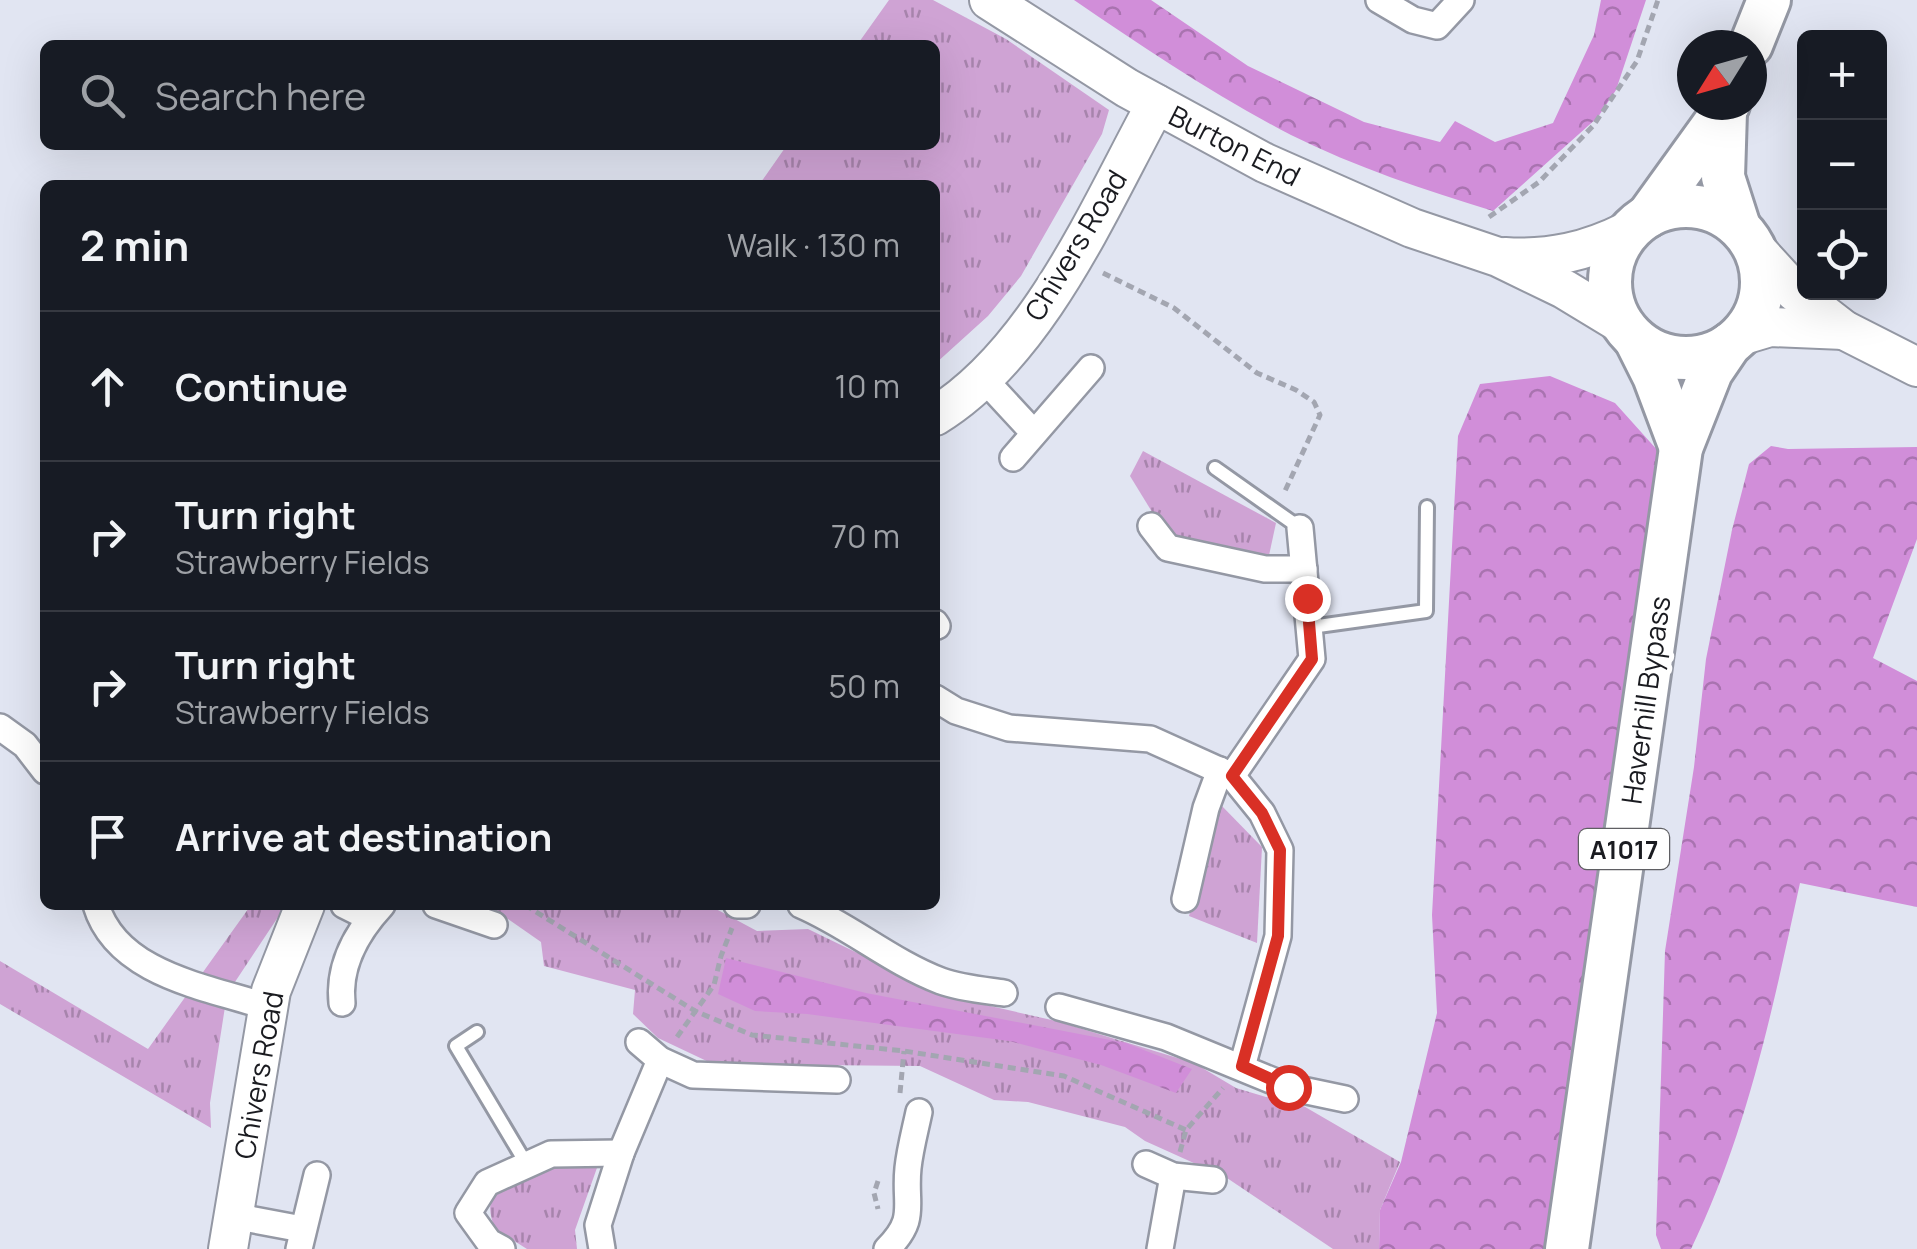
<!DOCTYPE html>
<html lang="en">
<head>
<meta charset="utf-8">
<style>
  body { margin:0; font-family:Manrope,sans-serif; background:#242831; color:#f1f3f6 }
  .controls { position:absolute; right:30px; top:30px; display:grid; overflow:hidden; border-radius:15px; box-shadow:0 10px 40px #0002 }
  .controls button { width:90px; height:90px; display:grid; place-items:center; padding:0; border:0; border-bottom:2px solid #363941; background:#171b24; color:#f1f3f6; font:50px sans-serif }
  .compass { position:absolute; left:1677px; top:30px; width:90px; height:90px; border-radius:50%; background:#171b24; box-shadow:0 10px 40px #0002; rotate:233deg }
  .stop { position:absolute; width:30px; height:30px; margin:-22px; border:8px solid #d93025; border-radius:50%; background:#fff }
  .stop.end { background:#d93025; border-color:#fff; box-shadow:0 2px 10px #0008 }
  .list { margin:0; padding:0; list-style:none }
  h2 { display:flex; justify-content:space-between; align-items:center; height:130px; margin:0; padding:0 40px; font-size:42px }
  h2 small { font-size:32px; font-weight:400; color:#9ea1a6 }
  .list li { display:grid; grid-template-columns:65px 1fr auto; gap:30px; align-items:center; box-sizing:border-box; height:150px; padding:0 40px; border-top:2px solid #363941 }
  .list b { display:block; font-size:38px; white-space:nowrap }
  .list p { margin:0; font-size:32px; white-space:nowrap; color:#9ea1a6 }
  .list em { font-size:32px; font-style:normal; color:#9ea1a6 }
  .icon { flex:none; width:55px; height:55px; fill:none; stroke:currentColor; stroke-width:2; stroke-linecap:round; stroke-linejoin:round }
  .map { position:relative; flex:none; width:1917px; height:1249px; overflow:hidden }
  .search { position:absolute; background:#171b24; box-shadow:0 10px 40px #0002; left:40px; top:40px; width:900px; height:110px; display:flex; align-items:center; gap:25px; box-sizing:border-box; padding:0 35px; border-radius:15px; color:#9ea1a6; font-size:38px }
  .panel { position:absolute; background:#171b24; box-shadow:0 10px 40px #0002; left:40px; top:180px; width:900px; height:730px; border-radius:15px }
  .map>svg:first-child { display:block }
</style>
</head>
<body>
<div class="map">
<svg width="1917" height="1249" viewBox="0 0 1917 1249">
  <defs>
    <pattern id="grass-tufts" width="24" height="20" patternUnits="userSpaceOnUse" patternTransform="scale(2.5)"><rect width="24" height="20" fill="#cfa3d4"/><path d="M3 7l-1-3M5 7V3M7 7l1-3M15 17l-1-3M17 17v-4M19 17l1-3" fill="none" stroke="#a784ac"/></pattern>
    <pattern id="forest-crowns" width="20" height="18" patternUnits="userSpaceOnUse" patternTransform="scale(2.5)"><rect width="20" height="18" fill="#d18ed9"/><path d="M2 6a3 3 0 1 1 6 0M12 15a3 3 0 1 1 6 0" fill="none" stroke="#a973b0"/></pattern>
  </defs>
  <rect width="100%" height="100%" fill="#e1e5f2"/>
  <g fill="url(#grass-tufts)">
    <polygon points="889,0 933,0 1006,39 1109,110 1102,134 1021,276 988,316 935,364 935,185 759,185 787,145 935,145 935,45 857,45"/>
    <polygon points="1143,451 1276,523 1268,560 1168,538 1130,476"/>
    <polygon points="1219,803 1262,847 1257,943 1189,916"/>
    <polygon points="251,905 286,905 227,994 210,1103 211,1128 0,1004 0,961 148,1049"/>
    <polygon points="476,905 697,905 716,909 757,931 808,929 946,996 1056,1021 1194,1063 1236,1088 1266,1097 1288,1097 1400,1162 1380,1210 1379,1249 1333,1249 1227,1178 1145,1141 1125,1127 1028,1102 994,1100 920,1066 713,1064 658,1038 633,1014 635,990 544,966 541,942 508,919"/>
    <path d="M 598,1165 L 575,1230 L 577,1249 L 527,1249 L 494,1228 C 492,1218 487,1208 493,1197 C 508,1168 570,1165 598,1165 Z"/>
  </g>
  <g fill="url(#forest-crowns)">
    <path d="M 1074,0 L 1151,0 L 1248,66 L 1364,122 L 1440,142 L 1455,121 L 1495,142 L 1553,123 L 1594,35 L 1601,0 L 1646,0 L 1616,90 L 1598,117 L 1493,211 C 1425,190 1355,167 1291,135 C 1216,96 1144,48 1074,0 Z"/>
    <polygon points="1550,376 1615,403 1659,452 1546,1249 1379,1249 1380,1210 1401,1162 1437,1013 1432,915 1458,436 1480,384"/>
    <path d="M 1771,446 L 1788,449 L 1917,447 L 1917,539 L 1873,658 L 1917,681 L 1917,907 L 1800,883 C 1773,1007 1747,1134 1691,1249 L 1661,1249 L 1656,1235 L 1665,951 L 1694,767 L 1706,659 L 1732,530 L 1749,464 Z"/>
    <polygon points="726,958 866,993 1126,1043 1192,1069 1176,1093 1101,1065 1009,1041 807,1014 755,1011 718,994"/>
  </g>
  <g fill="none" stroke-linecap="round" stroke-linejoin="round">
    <g stroke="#9498a4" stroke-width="18">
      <g id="lane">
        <polyline points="1215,468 1300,528"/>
        <polyline points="1311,627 1426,611 1427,507"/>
        <polyline points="477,1032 456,1046 527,1165"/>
      </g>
    </g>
    <g stroke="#9498a4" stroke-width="30">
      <g id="street">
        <polyline points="1379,0 1413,20 1437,26 1461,0"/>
        <polyline points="983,378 1034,433"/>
        <polyline points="1013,458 1091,368"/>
        <polyline points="1151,526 1168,548 1265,569 1304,569"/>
        <polyline points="935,623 937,626"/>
        <polyline points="935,698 956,711 1009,728 1150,739 1232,776 1262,813 1280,850 1278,936 1242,1067"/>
        <polyline points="0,727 25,745 45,771"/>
        <polyline points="1232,776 1312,659 1300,528"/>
        <polyline points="1185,899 1206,808 1220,770"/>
        <path d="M 96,905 C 117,975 208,987 268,1007"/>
        <polyline points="344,905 370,918"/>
        <polyline points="436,905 494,925"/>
        <polyline points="737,905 747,905"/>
        <path d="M 801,905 C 850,926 891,962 941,981 C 960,988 983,990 1004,993"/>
        <path d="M 342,1003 C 338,966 357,932 382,905"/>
        <polyline points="1059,1007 1166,1037 1288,1087 1345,1099"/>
        <polyline points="639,1042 660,1060 693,1075 837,1080"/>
        <polyline points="1146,1164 1173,1176 1213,1180"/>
        <polyline points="233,1216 302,1229"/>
        <polyline points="299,1249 317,1175"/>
        <polyline points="502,1249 489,1242 468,1213 487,1183 551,1154 621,1153"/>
        <polyline points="602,1249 598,1225 621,1153 660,1060"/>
        <path d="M 887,1249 C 918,1218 904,1206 908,1168 C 910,1149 915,1131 919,1112"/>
        <polyline points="1160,1249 1173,1176"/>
      </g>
    </g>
    <g stroke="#9498a4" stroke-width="42">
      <g id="secondary">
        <polyline points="989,0 1127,88 1265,163 1412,228 1498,257 1564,289 1625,326"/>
        <polyline points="1754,247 1795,292 1844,330 1917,367"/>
        <path d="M 1505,257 C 1550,260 1588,251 1628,231"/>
        <polyline points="1740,336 1770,327 1844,330"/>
        <path d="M 935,416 C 1039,352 1099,208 1156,104"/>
        <polyline points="228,1249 271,991 305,905"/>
      </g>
    </g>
    <g stroke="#9498a4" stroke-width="48">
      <g id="primary">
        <polyline points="1751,45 1769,0"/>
        <polyline points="1725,112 1723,177 1739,227"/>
        <circle cx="1686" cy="282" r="76"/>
        <polyline points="1648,216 1728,105"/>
        <polyline points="1636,340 1654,376 1681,448"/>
        <polyline points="1567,1249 1681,448 1711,372 1730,344"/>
      </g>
    </g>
    <g stroke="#a3a6b1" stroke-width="5" stroke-dasharray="8 5" stroke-linecap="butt">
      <polyline points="1489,217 1539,182 1593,126 1637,61 1658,0"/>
      <polyline points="1103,273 1174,308 1257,373 1296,390 1314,402 1320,415 1285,491"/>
      <polyline points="525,905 695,1011 752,1035 904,1051 1064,1076 1186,1130"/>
      <polyline points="677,1037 714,985 721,956 732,928"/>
      <polyline points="900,1093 904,1051"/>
      <polyline points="1180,1152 1186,1130 1223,1088"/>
      <polyline points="878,1181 874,1193 878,1209"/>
    </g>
    <use href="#lane" stroke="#fff" stroke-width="12"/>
    <use href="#street" stroke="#fff" stroke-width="25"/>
    <use href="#secondary" stroke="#fff" stroke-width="38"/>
    <use href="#primary" stroke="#fff" stroke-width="42"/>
  </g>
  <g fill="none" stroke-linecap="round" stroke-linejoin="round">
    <polyline stroke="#d93025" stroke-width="12" points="1288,1087 1242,1066 1278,936 1280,850 1262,813 1232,776 1312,659 1307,598"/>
  </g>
  <g text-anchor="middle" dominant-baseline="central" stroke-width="10" stroke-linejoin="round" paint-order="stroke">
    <rect fill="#fff" stroke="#5f5f63" stroke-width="2.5" x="1579" y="829" width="90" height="40" rx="8"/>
    <g font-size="25" font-weight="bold" fill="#1a1b20">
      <text x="1624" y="849">A1017</text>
    </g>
    <g font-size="28" fill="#1a1b20" stroke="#fff">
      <text transform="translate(1235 145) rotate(27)">Burton End</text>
      <text transform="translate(1075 245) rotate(-59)">Chivers Road</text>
      <text transform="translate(1645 700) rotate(-82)">Haverhill Bypass</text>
      <text transform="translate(258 1075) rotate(-80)">Chivers Road</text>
    </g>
  </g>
</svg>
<div class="controls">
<button>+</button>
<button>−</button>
<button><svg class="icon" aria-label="locate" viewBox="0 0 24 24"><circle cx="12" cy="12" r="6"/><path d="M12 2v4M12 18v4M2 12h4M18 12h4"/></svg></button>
</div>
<svg class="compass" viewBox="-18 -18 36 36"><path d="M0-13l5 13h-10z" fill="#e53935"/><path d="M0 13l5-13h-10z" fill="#9ea1a6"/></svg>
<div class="stop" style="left:1288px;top:1087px"></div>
<div class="stop end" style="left:1307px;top:598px"></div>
<div class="search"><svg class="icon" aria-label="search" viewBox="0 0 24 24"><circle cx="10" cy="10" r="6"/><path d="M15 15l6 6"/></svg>Search here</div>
<section class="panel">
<h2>2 min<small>Walk · 130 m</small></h2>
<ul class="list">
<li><svg class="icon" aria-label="ahead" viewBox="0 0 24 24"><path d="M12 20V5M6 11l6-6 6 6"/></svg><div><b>Continue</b></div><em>10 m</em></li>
<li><svg class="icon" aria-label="right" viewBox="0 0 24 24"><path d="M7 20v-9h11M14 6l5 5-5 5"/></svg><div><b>Turn right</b><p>Strawberry Fields</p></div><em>70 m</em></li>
<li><svg class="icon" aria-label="right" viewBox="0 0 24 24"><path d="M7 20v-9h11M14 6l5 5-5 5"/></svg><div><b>Turn right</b><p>Strawberry Fields</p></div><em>50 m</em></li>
<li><svg class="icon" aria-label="arrive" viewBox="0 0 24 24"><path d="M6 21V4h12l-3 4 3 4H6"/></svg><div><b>Arrive at destination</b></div></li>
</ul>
</section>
</div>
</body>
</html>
